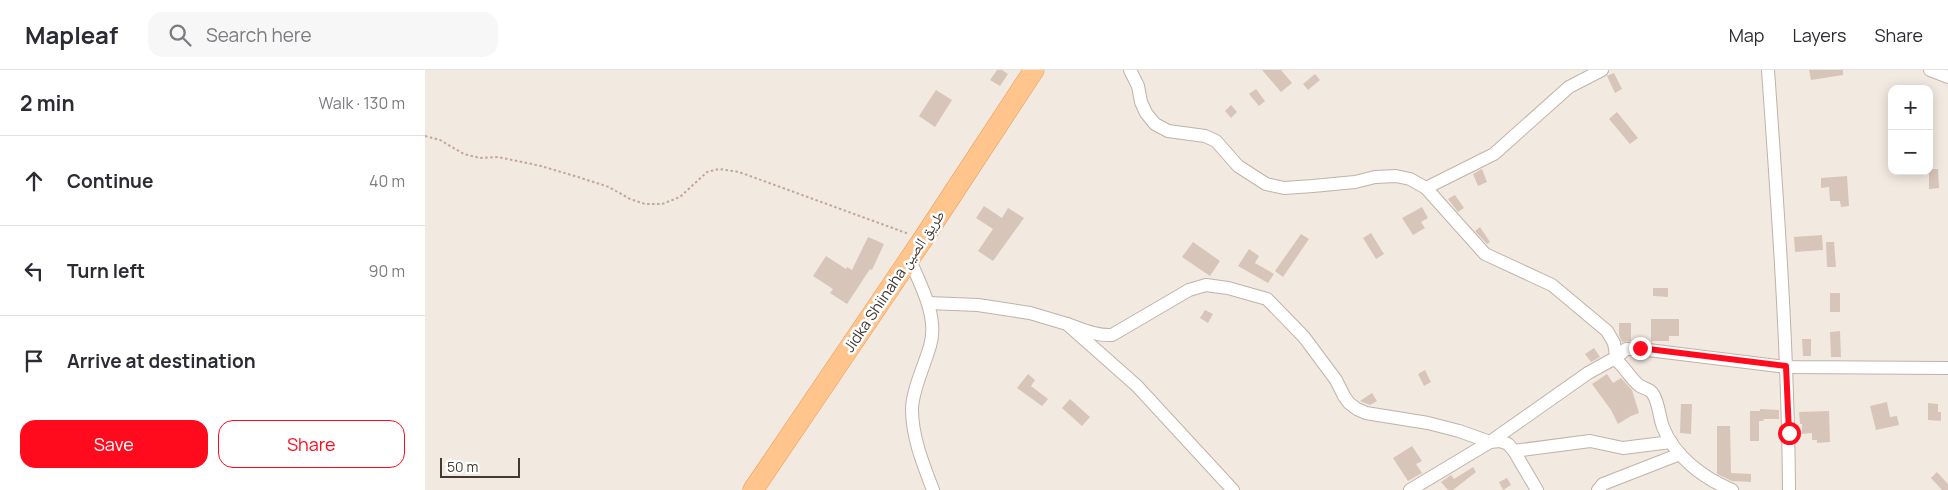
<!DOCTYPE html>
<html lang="en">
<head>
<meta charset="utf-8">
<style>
  body { margin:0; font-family:Manrope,"Noto Naskh Arabic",sans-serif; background:#f7f7f7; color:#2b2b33 }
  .controls { position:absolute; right:15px; top:15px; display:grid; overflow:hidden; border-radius:10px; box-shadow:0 2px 12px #0003 }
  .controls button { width:45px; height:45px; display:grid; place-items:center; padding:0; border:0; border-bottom:1px solid #e1e1e2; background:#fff; color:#2b2b33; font:25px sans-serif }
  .scale { position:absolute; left:15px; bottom:12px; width:80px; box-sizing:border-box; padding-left:5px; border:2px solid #443932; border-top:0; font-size:14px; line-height:18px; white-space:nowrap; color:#443932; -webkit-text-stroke:4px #fff; paint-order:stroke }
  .stop { position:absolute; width:15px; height:15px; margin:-11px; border:4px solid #ff0b1d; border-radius:50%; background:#fff }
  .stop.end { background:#ff0b1d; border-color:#fff; box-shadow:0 1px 5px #0008 }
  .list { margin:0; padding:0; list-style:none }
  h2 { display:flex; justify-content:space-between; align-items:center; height:65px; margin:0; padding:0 20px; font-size:21px }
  h2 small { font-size:16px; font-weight:400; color:#7c7c81 }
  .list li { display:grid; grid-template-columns:32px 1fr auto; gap:15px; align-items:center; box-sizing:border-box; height:90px; padding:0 20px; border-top:1px solid #e1e1e2 }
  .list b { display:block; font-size:19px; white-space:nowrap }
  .list em { font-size:16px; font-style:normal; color:#7c7c81 }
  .actions { display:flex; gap:10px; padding:15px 20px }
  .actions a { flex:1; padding:11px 0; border:1px solid #ff0b1d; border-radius:15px; text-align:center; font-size:18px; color:#ff0b1d }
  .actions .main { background:#ff0b1d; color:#fff }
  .icon { flex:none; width:28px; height:28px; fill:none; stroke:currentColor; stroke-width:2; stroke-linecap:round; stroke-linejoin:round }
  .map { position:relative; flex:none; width:1523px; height:420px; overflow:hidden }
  header { display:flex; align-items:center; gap:30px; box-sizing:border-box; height:70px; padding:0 25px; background:#fff; border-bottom:1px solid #e1e1e2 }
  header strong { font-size:24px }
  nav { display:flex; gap:28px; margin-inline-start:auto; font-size:18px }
  .search { width:350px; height:45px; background:#f7f7f7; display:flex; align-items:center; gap:12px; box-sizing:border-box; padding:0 18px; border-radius:15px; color:#7c7c81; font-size:19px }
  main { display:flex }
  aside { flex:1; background:#fff }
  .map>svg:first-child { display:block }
</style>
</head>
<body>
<header>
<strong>Mapleaf</strong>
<div class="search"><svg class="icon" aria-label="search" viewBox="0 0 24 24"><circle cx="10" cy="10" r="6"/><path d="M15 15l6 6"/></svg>Search here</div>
<nav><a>Map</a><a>Layers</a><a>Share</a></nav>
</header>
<main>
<aside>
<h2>2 min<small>Walk · 130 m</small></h2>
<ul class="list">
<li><svg class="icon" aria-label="ahead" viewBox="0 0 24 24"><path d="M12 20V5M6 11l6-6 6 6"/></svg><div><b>Continue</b></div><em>40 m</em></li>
<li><svg class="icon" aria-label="left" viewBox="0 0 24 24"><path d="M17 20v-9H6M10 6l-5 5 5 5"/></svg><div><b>Turn left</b></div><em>90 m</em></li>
<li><svg class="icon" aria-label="arrive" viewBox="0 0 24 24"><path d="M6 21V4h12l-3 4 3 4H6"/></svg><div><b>Arrive at destination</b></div></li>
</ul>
<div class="actions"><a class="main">Save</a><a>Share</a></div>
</aside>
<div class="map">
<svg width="1523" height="420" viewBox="0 0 1523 420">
  <rect width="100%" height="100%" fill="#f2e9e1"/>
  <g fill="#d8c5b9">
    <polygon points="572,0 577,0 583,4 575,16 565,10"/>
    <polygon points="837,0 856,0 867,13 856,22"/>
    <polygon points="1384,0 1418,0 1418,5 1386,10"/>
    <polygon points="1189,3 1197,19 1190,23 1182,6"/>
    <polygon points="890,4 895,10 883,20 878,14"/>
    <polygon points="831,19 840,31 834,36 824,24"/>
    <polygon points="511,20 527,30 510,57 494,46"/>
    <polygon points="806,35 812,42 806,48 800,41"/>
    <polygon points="1192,42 1213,68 1205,74 1184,49"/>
    <polygon points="1057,99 1062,112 1053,116 1048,104"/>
    <polygon points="1504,99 1513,99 1514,118 1504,119"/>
    <polygon points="1422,106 1424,136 1416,137 1415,131 1405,131 1404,117 1396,118 1396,108"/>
    <polygon points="1030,125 1039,138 1033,142 1023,129"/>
    <polygon points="559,136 577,148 583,138 599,148 568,191 553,181 568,159 551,148"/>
    <polygon points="997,137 1003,148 996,152 1000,158 988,165 977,148"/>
    <polygon points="1055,157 1065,172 1062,174 1050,161"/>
    <polygon points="946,163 959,184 951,189 938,168"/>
    <polygon points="876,164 884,169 858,207 850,201"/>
    <polygon points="1397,165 1398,180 1370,182 1369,167"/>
    <polygon points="443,167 459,174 447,200 445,199 422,234 405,223 408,219 388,206 401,186 421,199 422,197 427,200"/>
    <polygon points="768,172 795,191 785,206 757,187"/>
    <polygon points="1401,172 1409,172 1411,197 1402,197"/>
    <polygon points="824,179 834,186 830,193 849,204 843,213 813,196"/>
    <polygon points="1228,218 1243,218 1243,227 1228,226"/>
    <rect x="1405" y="223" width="10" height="19"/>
    <polygon points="780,240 788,244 783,253 775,248"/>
    <polygon points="1226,249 1254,249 1254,266 1244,266 1244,271 1226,271"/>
    <polygon points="1194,253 1206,253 1206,271 1197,272 1194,265"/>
    <polygon points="1415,261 1416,287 1406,287 1405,262"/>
    <polygon points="1377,269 1386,269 1386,286 1378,286"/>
    <polygon points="1169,278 1175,287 1166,292 1160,284"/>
    <polygon points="1000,300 1006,312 999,316 993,304"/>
    <polygon points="603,304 610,310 606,316 623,329 617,336 592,318"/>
    <polygon points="1182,304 1188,313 1196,308 1207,320 1214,343 1206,346 1193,354 1186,340 1167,314"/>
    <polygon points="947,323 952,331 945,335 935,331"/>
    <polygon points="645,329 665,347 657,356 637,338"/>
    <polygon points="1462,332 1465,347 1472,346 1474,355 1451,360 1445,336"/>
    <polygon points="1503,333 1513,334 1513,342 1516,342 1516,351 1503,350"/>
    <polygon points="1256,334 1267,334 1266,364 1255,363"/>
    <polygon points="1335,339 1354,340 1354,349 1339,349 1338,351 1334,351 1334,371 1325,371 1325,341 1335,341"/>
    <polygon points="1404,341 1405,372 1392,373 1392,370 1387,370 1387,363 1377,364 1377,354 1375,354 1374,342"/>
    <polygon points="1292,356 1305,356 1306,403 1326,404 1326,412 1307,411 1292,404"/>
    <polygon points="987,376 997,391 991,394 997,403 983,411 968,388"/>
    <polygon points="1048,397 1051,402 1028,420 1023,420 1016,412 1026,405 1029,409"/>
    <polygon points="1512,402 1523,414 1523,420 1517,420 1506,408"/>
    <polygon points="1082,408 1086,415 1078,420 1074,412"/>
  </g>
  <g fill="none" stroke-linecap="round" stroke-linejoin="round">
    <g stroke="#c1b2a6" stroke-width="14">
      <g id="minor">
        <path d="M 705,0 L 713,16 L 716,32 L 721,43 L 730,54 L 743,61 L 780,66 L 791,71 L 813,96 L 841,114 L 859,118 L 888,116 L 930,112 L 950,107 L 971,106 L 985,109 L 1001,118 L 1060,184 L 1127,215 L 1182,261 L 1189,273 L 1192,291 C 1201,298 1206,310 1215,316 C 1220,319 1225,319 1228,324 C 1234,333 1234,347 1238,357 C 1249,386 1278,408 1307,420"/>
        <path d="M 1343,0 C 1353,140 1363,280 1364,420"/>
        <polyline points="1505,0 1523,7"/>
        <polyline points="1001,118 1069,84 1144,17 1177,0"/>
        <path d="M 484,188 C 495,214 514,247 505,276 C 500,294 487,321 487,339 C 487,367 498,394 508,420"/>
        <polyline points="503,233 553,235 605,243 642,254 712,316 808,420"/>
        <path d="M 642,254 C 657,259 671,266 687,265 L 764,220 L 781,215 L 803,218 L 842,229 L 879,267 L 911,310 L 919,326 L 924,333 L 932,339 L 941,343 L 1003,353 L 1034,361 L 1065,372 L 1075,371 L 1083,374 L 1089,381 L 1112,420"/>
        <polyline points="1089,381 1165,371 1198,378 1246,372"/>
        <polyline points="985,420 1065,372 1163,303 1192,287 1201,279 1215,279 1361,297 1523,298"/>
        <polyline points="1173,420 1178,414 1255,384"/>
      </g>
    </g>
    <g stroke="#ec9d55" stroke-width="21">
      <polyline id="primary" points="328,420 498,169 609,0"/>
    </g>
    <polyline stroke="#c1a794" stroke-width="2" stroke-dasharray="2.5 2.5" stroke-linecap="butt" points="0,66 15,70 39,84 55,88 73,87 116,96 153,107 184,117 205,129 220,134 237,134 255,127 282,102 294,99 314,102 484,164"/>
    <use href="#minor" stroke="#fff" stroke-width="12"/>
    <use href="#primary" stroke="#ffc58d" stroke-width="20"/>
  </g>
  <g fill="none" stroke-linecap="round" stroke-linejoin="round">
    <polyline stroke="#ff0b1d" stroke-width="6" points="1215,278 1361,296 1364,363"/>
  </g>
  <g text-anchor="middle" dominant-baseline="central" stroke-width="5" stroke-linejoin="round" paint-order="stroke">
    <g font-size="15" fill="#443932" stroke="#fff">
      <text transform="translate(469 211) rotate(-56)">Jidka Shiinaha طريق الصين</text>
    </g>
  </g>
</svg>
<div class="controls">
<button>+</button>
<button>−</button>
</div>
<div class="scale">50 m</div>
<div class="stop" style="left:1364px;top:363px"></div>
<div class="stop end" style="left:1215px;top:278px"></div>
</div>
</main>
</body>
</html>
